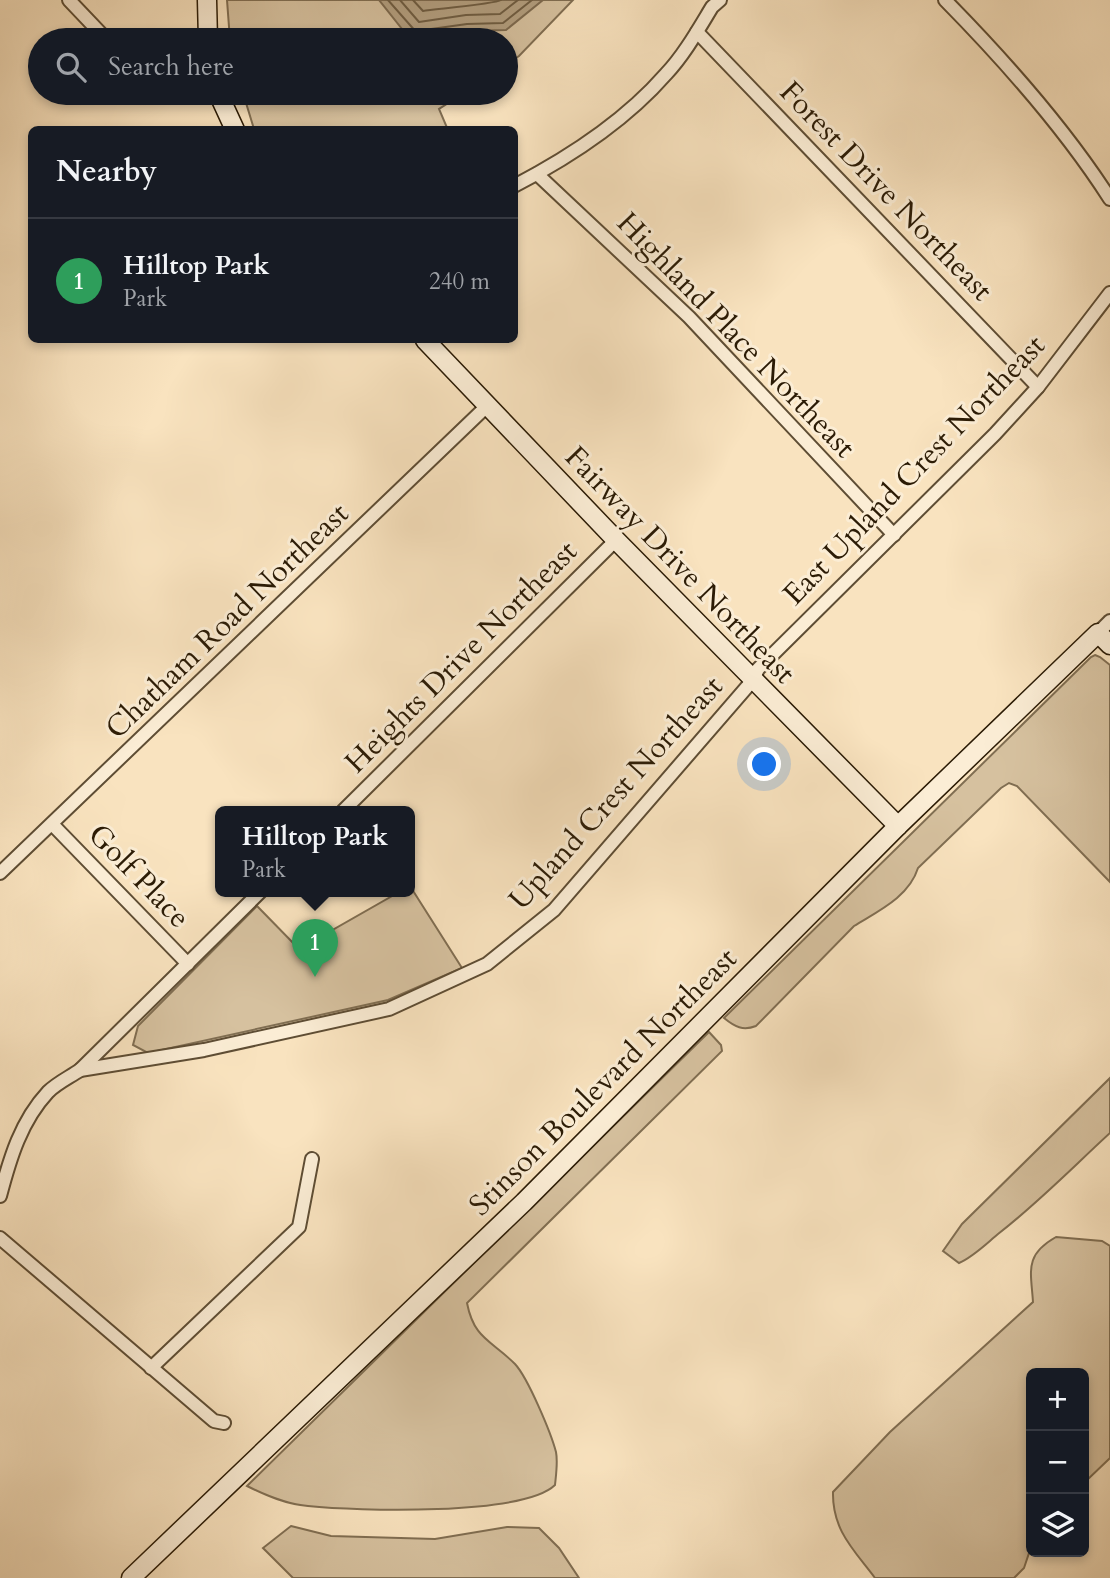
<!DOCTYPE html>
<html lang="en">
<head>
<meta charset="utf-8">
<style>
  body { margin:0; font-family:Cardo,serif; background:#242831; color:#f1f3f6 }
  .controls { position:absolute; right:21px; bottom:21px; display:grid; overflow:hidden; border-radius:10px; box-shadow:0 4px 10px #0003 }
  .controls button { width:63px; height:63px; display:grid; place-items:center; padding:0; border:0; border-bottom:2px solid #363941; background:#171b24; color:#f1f3f6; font:35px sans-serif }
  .you { position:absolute; left:765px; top:765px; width:24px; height:24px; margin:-18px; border:5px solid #fff; border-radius:50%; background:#1a73e8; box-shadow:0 0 0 10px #1a73e833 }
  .badge { display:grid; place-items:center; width:46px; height:46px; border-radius:50%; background:#0b8043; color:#fff; font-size:23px; font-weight:700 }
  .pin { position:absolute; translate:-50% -58px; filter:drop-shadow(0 2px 4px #0008) }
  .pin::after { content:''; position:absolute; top:37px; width:24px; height:21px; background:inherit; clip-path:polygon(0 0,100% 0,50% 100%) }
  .popup { position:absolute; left:215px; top:806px; width:200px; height:91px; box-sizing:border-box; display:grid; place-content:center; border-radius:10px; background:#171b24; filter:drop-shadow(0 2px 5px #0005); font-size:23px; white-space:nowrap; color:#9ea1a6 }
  .popup b { font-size:26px; color:#f1f3f6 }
  .popup::after { content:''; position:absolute; left:50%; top:100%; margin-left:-14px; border:14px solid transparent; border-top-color:#171b24 }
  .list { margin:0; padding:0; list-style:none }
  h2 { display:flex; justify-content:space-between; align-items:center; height:91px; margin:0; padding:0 28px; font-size:30px }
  h2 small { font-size:23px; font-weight:400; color:#9ea1a6 }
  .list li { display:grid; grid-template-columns:46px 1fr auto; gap:21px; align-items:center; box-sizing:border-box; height:126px; padding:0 28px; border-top:2px solid #363941 }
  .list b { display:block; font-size:26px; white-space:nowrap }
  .list p { margin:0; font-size:23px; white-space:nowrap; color:#9ea1a6 }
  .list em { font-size:23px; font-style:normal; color:#9ea1a6 }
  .icon { flex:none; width:38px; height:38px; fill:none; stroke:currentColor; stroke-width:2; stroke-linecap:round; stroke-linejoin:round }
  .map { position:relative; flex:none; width:1110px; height:1578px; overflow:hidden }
  .search { position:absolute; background:#171b24; box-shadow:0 4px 10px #0003; left:28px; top:28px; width:490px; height:77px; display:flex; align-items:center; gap:18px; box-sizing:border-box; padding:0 24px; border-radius:38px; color:#9ea1a6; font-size:26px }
  .panel { position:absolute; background:#171b24; box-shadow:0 4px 10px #0003; left:28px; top:126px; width:490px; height:217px; border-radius:10px }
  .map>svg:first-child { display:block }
</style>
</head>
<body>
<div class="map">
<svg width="1110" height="1578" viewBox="0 0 1110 1578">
  <rect width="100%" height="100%" fill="#f9e3bf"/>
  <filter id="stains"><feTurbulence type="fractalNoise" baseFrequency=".00286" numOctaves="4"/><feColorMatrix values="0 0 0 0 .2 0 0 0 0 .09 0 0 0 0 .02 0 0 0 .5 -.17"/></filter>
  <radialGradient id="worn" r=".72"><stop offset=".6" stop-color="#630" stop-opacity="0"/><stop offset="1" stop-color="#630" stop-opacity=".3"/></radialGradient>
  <g fill="#d6c19f" stroke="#806e52" stroke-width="2">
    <polygon points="227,0 573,0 519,56 506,65 506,40 230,40"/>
    <polygon points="243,93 464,93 439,109 448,130 254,129"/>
    <path d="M 1095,655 L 1100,657 L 1110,665 L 1110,882 L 1017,786 L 1009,783 L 1001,788 L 918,868 C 909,897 878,911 854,926 L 756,1026 C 743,1031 735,1027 724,1018 L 1091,657 Z"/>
    <polygon points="410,886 462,968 388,1000 148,1053 133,1045 138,1026 257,906 299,949 401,891 410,891"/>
    <path d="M 709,1032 L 721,1045 L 722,1051 L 467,1303 C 474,1339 491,1340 515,1364 C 528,1378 551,1433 556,1452 C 558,1462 556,1475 555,1485 C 523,1516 356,1511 308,1506 C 286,1504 267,1496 247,1486 Z"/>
    <path d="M 1110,1078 L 1110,1133 C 1073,1167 1038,1203 998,1234 C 986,1244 973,1257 959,1263 L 943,1251 L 962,1224 Z"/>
    <path d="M 1056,1237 L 1102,1241 L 1110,1246 L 1110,1458 L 1084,1483 L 1084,1373 L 1031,1373 L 1031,1547 L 1024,1568 L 1014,1578 L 875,1578 C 854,1550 832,1530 833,1492 L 890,1432 L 1033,1302 C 1031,1271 1024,1255 1056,1237 Z"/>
    <polygon points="291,1526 331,1536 435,1539 507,1527 539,1528 559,1548 579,1578 293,1578 263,1548"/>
  </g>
  <polygon fill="#b39f80" stroke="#7d6a4f" stroke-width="2" points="379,0 543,0 506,30 468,31 410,39"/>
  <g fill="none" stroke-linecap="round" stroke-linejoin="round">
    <g stroke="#6f5d42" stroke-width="2">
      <polyline points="388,0 417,33 424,30 467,24 503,23 532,0"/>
      <polyline points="400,0 419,22 466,15 500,14 518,0"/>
      <path d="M 413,0 L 423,11 C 436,9 495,4 501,0"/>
    </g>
    <g stroke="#5e4d34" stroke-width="16">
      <g id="street">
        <polyline points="69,0 107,40"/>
        <path d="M 945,0 C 1005,61 1064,127 1110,199"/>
        <polyline points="697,32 1038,387"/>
        <polyline points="537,174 689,317 894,535"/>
        <path d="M 514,186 C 570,157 625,121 666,74 C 684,55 698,30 712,7 L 720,0"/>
        <polyline points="1098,633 1110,621"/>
        <polyline points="343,811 616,540"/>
        <polyline points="52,824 188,964"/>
        <polyline points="0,873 488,405"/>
        <polyline points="80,1070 204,1050 389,1009 487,964 554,910 753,680 758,669 995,434 1038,387 1110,293"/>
        <path d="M 0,1196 C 10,1158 21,1121 48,1092 C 57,1083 70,1077 80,1070 L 261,891"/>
        <polyline points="0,1238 214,1421 224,1423"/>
        <polyline points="151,1368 299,1227 312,1159"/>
      </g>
    </g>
    <g stroke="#2b1b05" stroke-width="21">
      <g id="secondary">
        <polyline points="207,0 208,40"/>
        <polyline points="218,93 235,130"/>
        <polyline points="425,340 616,540 898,826"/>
        <polyline points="131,1578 524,1202 898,826 1098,633 1110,645"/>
      </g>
    </g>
    <use href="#street" stroke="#fbedd5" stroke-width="12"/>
    <use href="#secondary" stroke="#fbedd5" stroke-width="18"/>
  </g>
  <g text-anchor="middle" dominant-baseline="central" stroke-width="6" stroke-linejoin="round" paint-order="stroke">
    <g font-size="30" fill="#2b1b05" stroke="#fbedd5">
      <text transform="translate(886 191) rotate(46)">Forest Drive Northeast</text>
      <text transform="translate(736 335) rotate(46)">Highland Place Northeast</text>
      <text transform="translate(914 470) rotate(-46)">East Upland Crest Northeast</text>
      <text transform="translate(680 565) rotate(46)">Fairway Drive Northeast</text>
      <text transform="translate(227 621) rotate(-44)">Chatham Road Northeast</text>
      <text transform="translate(461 657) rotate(-45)">Heights Drive Northeast</text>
      <text transform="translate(616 793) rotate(-48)">Upland Crest Northeast</text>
      <text transform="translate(139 876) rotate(46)">Golf Place</text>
      <text transform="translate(603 1082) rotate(-45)">Stinson Boulevard Northeast</text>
    </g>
  </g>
  <rect width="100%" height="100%" filter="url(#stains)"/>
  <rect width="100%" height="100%" fill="url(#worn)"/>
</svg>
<div class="controls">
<button>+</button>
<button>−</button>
<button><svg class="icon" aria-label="layers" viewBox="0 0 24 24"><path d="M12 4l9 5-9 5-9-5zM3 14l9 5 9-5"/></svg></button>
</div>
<div class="you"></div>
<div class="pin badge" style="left:315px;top:977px;background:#2e9e5b">1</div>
<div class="popup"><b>Hilltop Park</b>Park</div>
<div class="search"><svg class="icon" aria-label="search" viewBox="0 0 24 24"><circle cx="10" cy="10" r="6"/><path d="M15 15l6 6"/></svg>Search here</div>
<section class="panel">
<h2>Nearby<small></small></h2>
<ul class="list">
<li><span class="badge" style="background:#2e9e5b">1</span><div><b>Hilltop Park</b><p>Park</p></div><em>240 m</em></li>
</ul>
</section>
</div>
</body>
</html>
